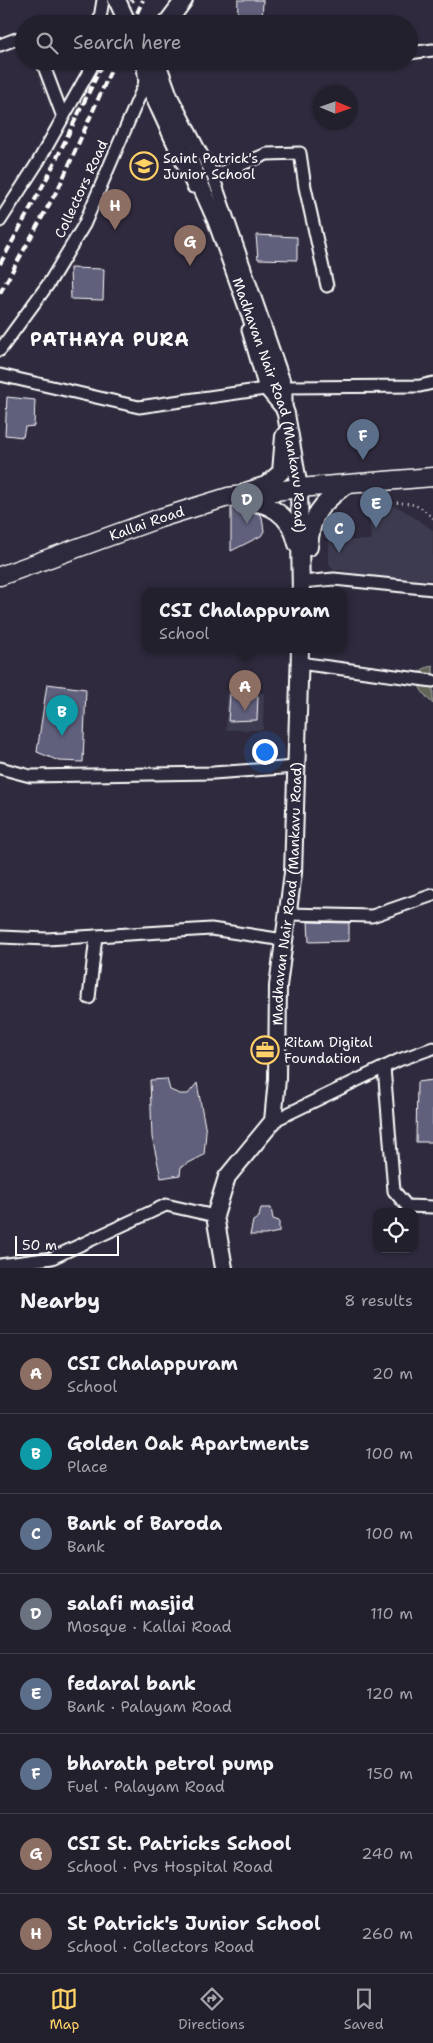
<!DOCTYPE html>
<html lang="en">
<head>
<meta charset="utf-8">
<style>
  body { margin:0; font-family:"Shantell Sans",sans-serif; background:#2f2d3a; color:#f1f3f6 }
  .controls { position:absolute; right:15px; bottom:15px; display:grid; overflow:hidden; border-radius:10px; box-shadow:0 1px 4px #0004 }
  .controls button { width:45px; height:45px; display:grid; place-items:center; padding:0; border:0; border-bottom:1px solid #403e4a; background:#23202e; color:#f1f3f6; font:25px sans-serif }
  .compass { position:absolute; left:313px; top:85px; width:45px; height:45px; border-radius:50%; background:#23202e; box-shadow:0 1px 4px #0004; rotate:92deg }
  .scale { position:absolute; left:15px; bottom:12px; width:104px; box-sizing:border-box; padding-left:5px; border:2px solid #fff; border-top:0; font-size:14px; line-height:18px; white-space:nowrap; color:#fff; -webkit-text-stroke:4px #2f2a3d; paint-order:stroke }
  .you { position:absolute; left:264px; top:751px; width:18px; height:18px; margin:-12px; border:4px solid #fff; border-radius:50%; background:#1a73e8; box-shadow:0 0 0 8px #1a73e833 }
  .badge { display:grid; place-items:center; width:32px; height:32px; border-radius:50%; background:#ffd166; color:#fff; font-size:16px; font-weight:700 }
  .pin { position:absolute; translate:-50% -41px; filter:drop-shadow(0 1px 2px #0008) }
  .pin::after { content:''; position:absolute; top:26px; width:18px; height:15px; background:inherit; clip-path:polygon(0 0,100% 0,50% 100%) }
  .popup { position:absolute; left:142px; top:588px; width:205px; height:65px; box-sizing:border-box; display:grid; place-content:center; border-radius:10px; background:#23202e; filter:drop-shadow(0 1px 4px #0005); font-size:16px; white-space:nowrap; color:#a3a3aa }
  .popup b { font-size:19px; color:#f1f3f6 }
  .popup::after { content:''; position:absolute; left:50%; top:100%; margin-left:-10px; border:10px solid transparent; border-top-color:#23202e }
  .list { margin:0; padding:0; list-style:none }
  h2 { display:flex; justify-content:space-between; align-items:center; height:65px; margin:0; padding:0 20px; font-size:21px }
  h2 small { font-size:16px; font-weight:400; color:#a3a3aa }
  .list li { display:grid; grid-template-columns:32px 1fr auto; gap:15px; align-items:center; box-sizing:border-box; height:80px; padding:0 20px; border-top:1px solid #403e4a }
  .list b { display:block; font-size:19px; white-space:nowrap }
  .list p { margin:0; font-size:16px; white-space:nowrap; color:#a3a3aa }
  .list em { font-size:16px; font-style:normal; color:#a3a3aa }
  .icon { flex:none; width:28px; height:28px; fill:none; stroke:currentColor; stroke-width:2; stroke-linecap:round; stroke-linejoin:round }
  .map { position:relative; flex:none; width:433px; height:1268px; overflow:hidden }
  .search { position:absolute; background:#23202e; box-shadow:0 1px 4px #0004; left:15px; right:15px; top:15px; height:55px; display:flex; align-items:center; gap:12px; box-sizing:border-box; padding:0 18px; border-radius:28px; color:#a3a3aa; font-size:19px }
  .sheet { height:705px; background:#23202e }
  nav { display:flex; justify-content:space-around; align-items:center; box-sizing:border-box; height:70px; border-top:1px solid #403e4a; background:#23202e; font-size:14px; color:#a3a3aa }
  nav a { display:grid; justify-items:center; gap:2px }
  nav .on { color:#ffd166 }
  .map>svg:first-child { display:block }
</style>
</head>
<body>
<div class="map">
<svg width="433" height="1268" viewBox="0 0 433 1268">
  <rect width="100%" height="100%" fill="#2f2a3d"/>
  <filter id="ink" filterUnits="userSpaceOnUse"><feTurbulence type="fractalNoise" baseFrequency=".02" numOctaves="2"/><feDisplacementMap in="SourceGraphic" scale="10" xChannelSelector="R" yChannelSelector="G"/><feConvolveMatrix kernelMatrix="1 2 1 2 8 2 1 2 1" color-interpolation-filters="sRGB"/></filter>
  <g filter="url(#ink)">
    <g fill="#3e3a50">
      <polygon points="393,506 402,509 433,530 433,580 362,576 342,570 334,570 329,564 329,540 371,540 369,510"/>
      <polygon points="227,690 264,693 263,730 226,730"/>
    </g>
    <path fill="#606558" stroke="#b0b2ac" d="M 433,665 L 433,704 C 427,698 412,682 419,673 C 421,669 429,667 433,665 Z"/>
    <g fill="#615e7c" stroke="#fff">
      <polygon points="238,0 263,0 262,24 237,24"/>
      <polygon points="256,235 297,237 297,260 258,259"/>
      <polygon points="70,268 104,269 103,300 71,299"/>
      <polygon points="7,397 35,400 34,426 25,427 23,437 5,435"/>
      <polygon points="231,507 259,514 262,517 264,531 261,536 231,551"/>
      <polygon points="47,684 86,689 83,762 59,761 37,752"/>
      <polygon points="230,694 258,696 257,720 228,721"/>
      <polygon points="308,922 349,923 349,941 309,942"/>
      <polygon points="167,1079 170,1090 180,1094 188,1094 197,1083 206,1132 204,1155 181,1167 180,1175 161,1178 152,1137 150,1080"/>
      <polygon points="433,1080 433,1142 416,1142 417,1082"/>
      <polygon points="261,1208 271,1208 273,1219 279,1221 279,1232 265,1235 250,1235 253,1221 259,1217"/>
    </g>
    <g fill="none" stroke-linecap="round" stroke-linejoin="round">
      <g stroke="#fff" stroke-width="15">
        <g id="street">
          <polyline points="99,24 103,0"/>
          <polyline points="0,45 16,39 24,38"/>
          <polyline points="409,53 433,50"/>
          <polyline points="42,61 63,117"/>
          <polyline points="159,61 172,97 213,176 286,387 286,405"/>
          <polyline points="143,66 145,83 193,187"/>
          <polyline points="213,176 267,154 300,153 305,187 327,286"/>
          <polyline points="0,221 38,162 91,68 92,61"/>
          <polyline points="248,330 265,389 280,407"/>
          <polyline points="0,350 49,283 84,225 145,83"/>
          <polyline points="0,375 139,407 265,389"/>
          <polyline points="286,387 420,386 433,383"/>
          <polyline points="302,582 334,579 433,589"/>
          <polyline points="299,663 433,681"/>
          <polyline points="0,768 30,776 213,773 296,767"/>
          <polyline points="288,914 372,916 433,895"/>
          <polyline points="1,937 47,939 211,929 284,940"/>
          <polyline points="89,998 96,936"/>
          <polyline points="384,1067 394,1191 407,1206 433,1207"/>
          <polyline points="273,1121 399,1060 433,1048"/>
          <polyline points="0,1265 52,1258 166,1205 215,1216"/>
        </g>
      </g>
      <g stroke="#fff" stroke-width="20">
        <g id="secondary">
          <polyline points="166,24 184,0"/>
          <path id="s1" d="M 145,61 L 216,220 L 286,414 L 299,488 L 301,592"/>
          <polyline points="247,491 266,485 281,472 284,436"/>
          <path d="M 239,499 C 268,503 290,512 297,544"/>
          <path d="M 309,547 C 312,511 320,506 347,484"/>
          <path id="s2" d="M 224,1268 L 215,1216 L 227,1177 L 273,1121 L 277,1079 L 278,986 L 293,873 L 300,650"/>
        </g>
      </g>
      <g stroke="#fff" stroke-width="21">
        <g id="primary">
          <path id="s3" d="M 0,576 L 160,518 L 228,497 L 299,488 L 433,477"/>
        </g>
      </g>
      <path stroke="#fff" stroke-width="2.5" stroke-dasharray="1 4" stroke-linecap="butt" d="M 372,496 L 373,502 C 387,505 403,500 417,506 C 424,508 427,514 433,518"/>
      <use href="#street" stroke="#2f2a3d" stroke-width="11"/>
      <use href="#secondary" stroke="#2f2a3d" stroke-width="16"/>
      <use href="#primary" stroke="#2f2a3d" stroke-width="18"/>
      <g stroke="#fff" stroke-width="4" stroke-dasharray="8 4" stroke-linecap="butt">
        <polyline points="122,24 132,0"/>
        <polyline points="132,24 143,0"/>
        <polyline points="0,264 48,176 104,61"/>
        <polyline points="0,293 60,185 115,61"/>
      </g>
      <g stroke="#fff" stroke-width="20" stroke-linecap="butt">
        <polyline id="secondary-bridge" points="117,0 128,24"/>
      </g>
      <use href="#secondary-bridge" stroke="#2f2a3d" stroke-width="16"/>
    </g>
  </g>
  <defs>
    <g id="school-ring" transform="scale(1.4375)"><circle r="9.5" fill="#2f2a3d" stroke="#ffd166" stroke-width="1.5"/><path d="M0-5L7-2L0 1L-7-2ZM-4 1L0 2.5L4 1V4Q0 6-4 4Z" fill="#ffd166"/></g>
    <g id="office-ring" transform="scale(1.4375)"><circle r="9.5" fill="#2f2a3d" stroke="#ffd166" stroke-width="1.5"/><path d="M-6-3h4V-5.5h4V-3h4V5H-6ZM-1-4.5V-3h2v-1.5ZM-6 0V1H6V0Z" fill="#ffd166"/></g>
  </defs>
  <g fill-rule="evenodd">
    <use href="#school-ring" x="144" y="166"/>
    <use href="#office-ring" x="265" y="1050"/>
  </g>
  <g text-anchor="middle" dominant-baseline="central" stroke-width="5" stroke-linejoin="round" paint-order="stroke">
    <g font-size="14" fill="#fff" stroke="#2f2a3d" text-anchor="start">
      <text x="163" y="158">Saint Patrick's<tspan x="163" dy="16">Junior School</tspan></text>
      <text x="284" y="1042">Ritam Digital<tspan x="284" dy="16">Foundation</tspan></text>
    </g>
    <g font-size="14" fill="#fff" stroke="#2f2a3d">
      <text transform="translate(81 189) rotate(-65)">Collectors Road</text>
      <text stroke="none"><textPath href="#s1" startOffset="368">Madhavan Nair Road (Mankavu Road)</textPath></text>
      <text stroke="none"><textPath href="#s3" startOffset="156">Kallai Road</textPath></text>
      <text stroke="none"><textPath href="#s2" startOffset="394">Madhavan Nair Road (Mankavu Road)</textPath></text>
    </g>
    <g font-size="19" font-weight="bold" letter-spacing="1" fill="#fff" stroke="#2f2a3d">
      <text x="110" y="339">PATHAYA PURA</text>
    </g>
  </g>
</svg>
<div class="controls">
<button><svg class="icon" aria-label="locate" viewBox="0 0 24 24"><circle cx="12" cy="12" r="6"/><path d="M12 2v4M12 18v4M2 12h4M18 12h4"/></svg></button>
</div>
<svg class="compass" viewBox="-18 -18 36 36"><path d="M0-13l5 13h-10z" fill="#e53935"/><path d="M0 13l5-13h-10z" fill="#a3a3aa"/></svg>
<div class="scale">50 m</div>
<div class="you"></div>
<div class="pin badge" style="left:245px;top:711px;background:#8d6e63">A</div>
<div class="popup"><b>CSI Chalappuram</b>School</div>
<div class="pin badge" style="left:62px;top:736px;background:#0f9aa8">B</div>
<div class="pin badge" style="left:339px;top:553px;background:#5c6f8a">C</div>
<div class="pin badge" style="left:247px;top:524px;background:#6b7280">D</div>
<div class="pin badge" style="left:376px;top:528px;background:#5c6f8a">E</div>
<div class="pin badge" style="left:363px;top:460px;background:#5c6f8a">F</div>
<div class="pin badge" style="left:190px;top:266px;background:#8d6e63">G</div>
<div class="pin badge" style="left:115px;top:230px;background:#8d6e63">H</div>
<div class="search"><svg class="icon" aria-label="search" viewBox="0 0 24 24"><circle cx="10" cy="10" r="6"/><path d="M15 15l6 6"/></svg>Search here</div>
</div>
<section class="sheet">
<h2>Nearby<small>8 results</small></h2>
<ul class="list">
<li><span class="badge" style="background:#8d6e63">A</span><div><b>CSI Chalappuram</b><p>School</p></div><em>20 m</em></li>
<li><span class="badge" style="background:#0f9aa8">B</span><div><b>Golden Oak Apartments</b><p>Place</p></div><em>100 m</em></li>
<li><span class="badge" style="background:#5c6f8a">C</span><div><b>Bank of Baroda</b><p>Bank</p></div><em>100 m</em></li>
<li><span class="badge" style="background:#6b7280">D</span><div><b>salafi masjid</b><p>Mosque · Kallai Road</p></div><em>110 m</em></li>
<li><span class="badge" style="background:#5c6f8a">E</span><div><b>fedaral bank</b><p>Bank · Palayam Road</p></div><em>120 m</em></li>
<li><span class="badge" style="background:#5c6f8a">F</span><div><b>bharath petrol pump</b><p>Fuel · Palayam Road</p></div><em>150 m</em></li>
<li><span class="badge" style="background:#8d6e63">G</span><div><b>CSI St. Patricks School</b><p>School · Pvs Hospital Road</p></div><em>240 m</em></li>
<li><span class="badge" style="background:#8d6e63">H</span><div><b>St Patrick's Junior School</b><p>School · Collectors Road</p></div><em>260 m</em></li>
</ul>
</section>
<nav>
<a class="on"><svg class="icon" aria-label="map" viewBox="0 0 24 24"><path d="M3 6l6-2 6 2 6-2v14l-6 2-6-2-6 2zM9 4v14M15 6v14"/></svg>Map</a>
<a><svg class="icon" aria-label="directions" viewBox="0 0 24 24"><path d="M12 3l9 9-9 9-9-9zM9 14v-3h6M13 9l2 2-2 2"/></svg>Directions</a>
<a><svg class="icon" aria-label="saved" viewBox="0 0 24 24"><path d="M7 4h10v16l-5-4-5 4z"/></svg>Saved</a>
</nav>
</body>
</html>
